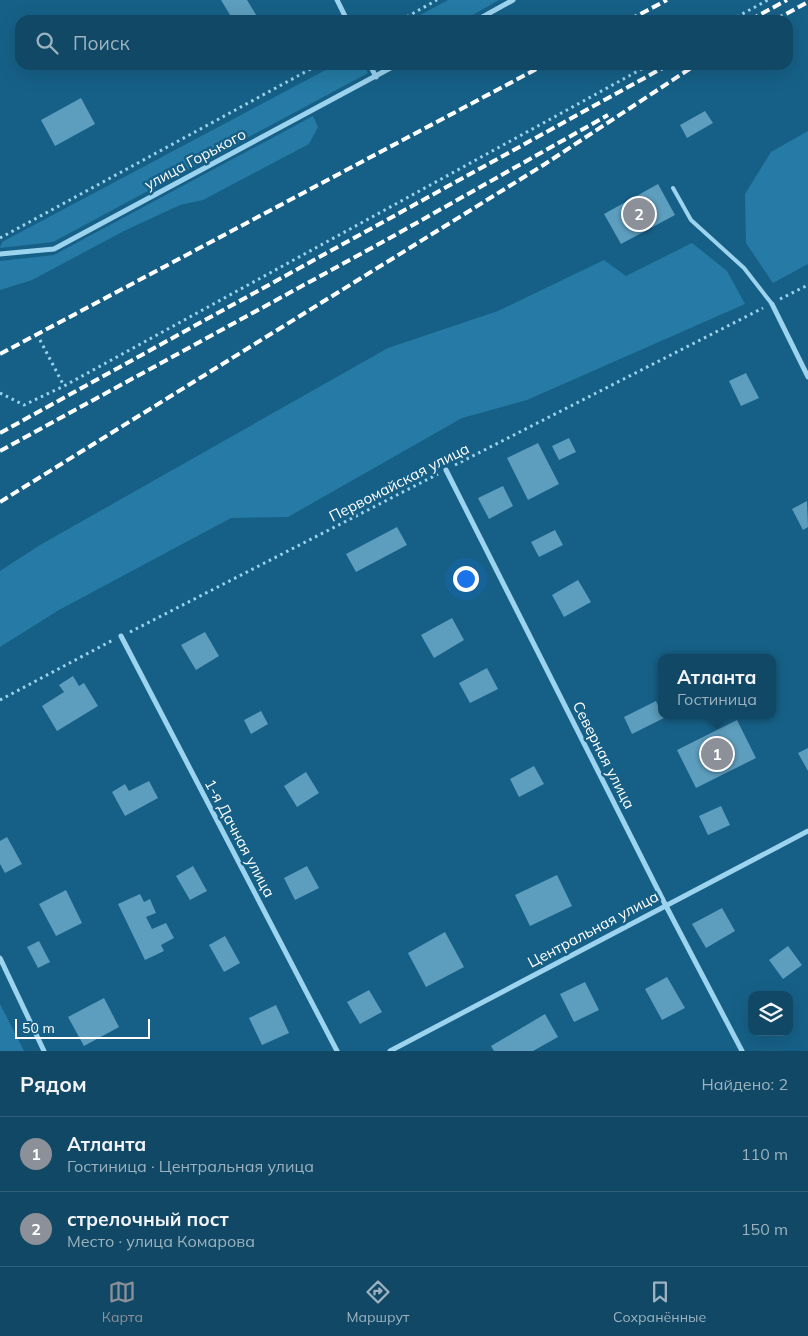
<!DOCTYPE html>
<html lang="ru">
<head>
<meta charset="utf-8">
<style>
  body { margin:0; font-family:Mulish,sans-serif; background:#194f6b; color:#f1f3f6 }
  .controls { position:absolute; right:15px; bottom:15px; display:grid; overflow:hidden; border-radius:10px; box-shadow:0 5px 20px #0002 }
  .controls button { width:45px; height:45px; display:grid; place-items:center; padding:0; border:0; border-bottom:1px solid #306079; background:#104865; color:#f1f3f6; font:25px sans-serif }
  .scale { position:absolute; left:15px; bottom:12px; width:135px; box-sizing:border-box; padding-left:5px; border:2px solid #fff; border-top:0; font-size:14px; line-height:18px; white-space:nowrap; color:#fff; -webkit-text-stroke:4px #166087; paint-order:stroke }
  .you { position:absolute; left:465px; top:578px; width:18px; height:18px; margin:-12px; border:4px solid #fff; border-radius:50%; background:#1a73e8; box-shadow:0 0 0 8px #1a73e833 }
  .badge { display:grid; place-items:center; width:32px; height:32px; border-radius:50%; background:#8c9099; color:#fff; font-size:16px; font-weight:700 }
  .pin { position:absolute; translate:-50% -50%; border:2px solid #fff; box-shadow:0 1px 5px #0006 }
  .popup { position:absolute; left:658px; top:654px; width:118px; height:65px; box-sizing:border-box; display:grid; place-content:center; border-radius:10px; background:#104865; filter:drop-shadow(0 1px 4px #0005); font-size:16px; white-space:nowrap; color:#9cb2bf }
  .popup b { font-size:19px; color:#f1f3f6 }
  .popup::after { content:''; position:absolute; left:50%; top:100%; margin-left:-10px; border:10px solid transparent; border-top-color:#104865 }
  .list { margin:0; padding:0; list-style:none }
  h2 { display:flex; justify-content:space-between; align-items:center; height:65px; margin:0; padding:0 20px; font-size:21px }
  h2 small { font-size:16px; font-weight:400; color:#9cb2bf }
  .list li { display:grid; grid-template-columns:32px 1fr auto; gap:15px; align-items:center; box-sizing:border-box; height:75px; padding:0 20px; border-top:1px solid #306079 }
  .list b { display:block; font-size:19px; white-space:nowrap }
  .list p { margin:0; font-size:16px; white-space:nowrap; color:#9cb2bf }
  .list em { font-size:16px; font-style:normal; color:#9cb2bf }
  .icon { flex:none; width:28px; height:28px; fill:none; stroke:currentColor; stroke-width:2; stroke-linecap:round; stroke-linejoin:round }
  .map { position:relative; flex:none; width:808px; height:1051px; overflow:hidden }
  .search { position:absolute; background:#104865; box-shadow:0 5px 20px #0002; left:15px; right:15px; top:15px; height:55px; display:flex; align-items:center; gap:12px; box-sizing:border-box; padding:0 18px; border-radius:15px; color:#9cb2bf; font-size:19px }
  .sheet { height:215px; background:#104865 }
  nav { display:flex; justify-content:space-around; align-items:center; box-sizing:border-box; height:70px; border-top:1px solid #306079; background:#104865; font-size:14px; color:#9cb2bf }
  nav a { display:grid; justify-items:center; gap:2px }
  nav .on { color:#8c9099 }
  .map>svg:first-child { display:block }
</style>
</head>
<body>
<div class="map">
<svg width="808" height="1051" viewBox="0 0 808 1051">
  <rect width="100%" height="100%" fill="#166087"/>
  <g fill="#257ba5">
    <polygon points="448,0 499,0 464,20 411,20"/>
    <polygon points="335,65 363,65 368,73 53,242 0,248 2,242"/>
    <polygon points="313,116 318,127 309,144 203,200 180,205 124,231 32,280 0,290 0,261 54,255"/>
    <polygon points="808,131 808,264 773,283 746,243 745,194 771,152"/>
    <polygon points="692,243 727,271 745,304 527,400 462,418 288,517 231,518 59,610 0,647 0,571 40,545 388,348 498,311 604,260 626,276"/>
    <polygon points="0,1004 24,1051 0,1051"/>
  </g>
  <g fill="#5d9dbd">
    <polygon points="221,0 247,0 258,18 255,20 233,20"/>
    <polygon points="81,98 95,124 55,146 41,120"/>
    <polygon points="705,111 713,123 687,138 680,125"/>
    <polygon points="658,184 675,215 621,244 604,214"/>
    <polygon points="746,373 759,398 741,406 729,381"/>
    <polygon points="569,438 576,452 559,460 552,446"/>
    <polygon points="538,443 559,484 528,500 507,458"/>
    <polygon points="503,486 513,506 489,519 478,498"/>
    <polygon points="807,501 808,527 803,530 792,509"/>
    <polygon points="397,527 407,545 356,572 346,554"/>
    <polygon points="555,530 563,545 539,557 531,542"/>
    <polygon points="578,580 591,602 564,617 552,595"/>
    <polygon points="452,618 464,640 434,658 421,635"/>
    <polygon points="205,632 219,656 196,670 181,645"/>
    <polygon points="487,668 498,689 470,703 459,683"/>
    <polygon points="73,676 79,686 84,683 98,706 57,731 42,706 64,692 59,685"/>
    <polygon points="656,701 664,718 632,734 624,717"/>
    <polygon points="261,711 268,724 251,734 244,720"/>
    <polygon points="737,720 756,758 696,788 677,750"/>
    <polygon points="808,748 808,771 798,753"/>
    <polygon points="534,766 544,784 519,797 510,779"/>
    <polygon points="306,772 319,793 297,807 284,786"/>
    <polygon points="149,781 158,798 125,816 112,792 125,784 129,791"/>
    <polygon points="721,806 730,825 708,835 699,816"/>
    <polygon points="7,837 22,864 5,873 0,864 0,841"/>
    <polygon points="193,866 207,891 190,900 176,876"/>
    <polygon points="307,866 319,888 295,900 284,878"/>
    <polygon points="557,875 572,906 530,926 515,895"/>
    <polygon points="66,890 82,923 56,936 39,904"/>
    <polygon points="140,894 144,902 150,899 156,913 146,917 152,929 166,923 174,938 161,945 164,951 145,960 118,904"/>
    <polygon points="722,908 735,931 706,948 692,924"/>
    <polygon points="445,932 464,967 426,987 408,953"/>
    <polygon points="225,936 240,963 224,972 209,945"/>
    <polygon points="39,941 50,962 38,968 27,947"/>
    <polygon points="788,946 802,965 783,979 769,960"/>
    <polygon points="667,977 685,1008 662,1020 645,989"/>
    <polygon points="585,982 599,1010 574,1022 560,994"/>
    <polygon points="369,990 382,1012 360,1024 347,1002"/>
    <polygon points="104,998 119,1027 84,1046 68,1017"/>
    <polygon points="276,1005 289,1033 262,1045 249,1018"/>
    <polygon points="545,1014 558,1037 533,1051 494,1051 491,1046"/>
  </g>
  <g fill="none" stroke-linecap="round" stroke-linejoin="round">
    <g stroke="#9cd3ee" stroke-width="3" stroke-dasharray="2.5 4" stroke-linecap="butt">
      <polyline points="401,20 437,0"/>
      <polyline points="731,20 768,0"/>
      <polyline points="0,238 318,65"/>
      <polyline points="780,299 808,285"/>
      <polyline points="40,340 64,386"/>
      <polyline points="0,393 24,405 64,386 649,65"/>
      <polyline points="455,465 763,308"/>
      <polyline points="130,632 438,474"/>
      <polyline points="0,700 113,640"/>
    </g>
    <polyline stroke="#9cd3ee" stroke-width="4" points="673,188 691,220 744,268 772,304"/>
    <g stroke="#9cd3ee" stroke-width="5">
      <polyline points="337,0 347,20"/>
      <polyline points="477,20 513,0"/>
      <polyline points="370,65 376,77"/>
      <polyline points="0,254 54,249 396,65"/>
      <polyline points="772,304 808,377"/>
      <polyline points="446,470 665,904 742,1051"/>
      <polyline points="121,636 337,1051"/>
      <polyline points="0,958 44,1051"/>
      <polyline points="390,1051 808,831"/>
    </g>
    <g stroke="#fff" stroke-width="4" stroke-dasharray="9 4" stroke-linecap="butt">
      <polyline points="629,20 667,0"/>
      <polyline points="750,20 787,0"/>
      <polyline points="775,20 808,2"/>
      <polyline points="0,354 544,65"/>
      <polyline points="0,433 668,65"/>
      <polyline points="0,451 388,239 608,115"/>
      <polyline points="0,502 545,164 694,66"/>
    </g>
  </g>
  <g text-anchor="middle" dominant-baseline="central" stroke-width="5" stroke-linejoin="round" paint-order="stroke">
    <g font-size="15" fill="#fff" stroke="#166087">
      <text transform="translate(195 159) rotate(-28)">улица Горького</text>
      <text transform="translate(399 482) rotate(-27)">Первомайская улица</text>
      <text transform="translate(604 755) rotate(63)">Северная улица</text>
      <text transform="translate(240 838) rotate(62)">1-я Дачная улица</text>
      <text transform="translate(593 929) rotate(-28)">Центральная улица</text>
    </g>
  </g>
</svg>
<div class="controls">
<button><svg class="icon" aria-label="layers" viewBox="0 0 24 24"><path d="M12 4l9 5-9 5-9-5zM3 14l9 5 9-5"/></svg></button>
</div>
<div class="scale">50 m</div>
<div class="you"></div>
<div class="pin badge" style="left:717px;top:754px">1</div>
<div class="popup"><b>Атланта</b>Гостиница</div>
<div class="pin badge" style="left:639px;top:214px">2</div>
<div class="search"><svg class="icon" aria-label="search" viewBox="0 0 24 24"><circle cx="10" cy="10" r="6"/><path d="M15 15l6 6"/></svg>Поиск</div>
</div>
<section class="sheet">
<h2>Рядом<small>Найдено: 2</small></h2>
<ul class="list">
<li><span class="badge">1</span><div><b>Атланта</b><p>Гостиница · Центральная улица</p></div><em>110 m</em></li>
<li><span class="badge">2</span><div><b>стрелочный пост</b><p>Место · улица Комарова</p></div><em>150 m</em></li>
</ul>
</section>
<nav>
<a class="on"><svg class="icon" aria-label="map" viewBox="0 0 24 24"><path d="M3 6l6-2 6 2 6-2v14l-6 2-6-2-6 2zM9 4v14M15 6v14"/></svg>Карта</a>
<a><svg class="icon" aria-label="directions" viewBox="0 0 24 24"><path d="M12 3l9 9-9 9-9-9zM9 14v-3h6M13 9l2 2-2 2"/></svg>Маршрут</a>
<a><svg class="icon" aria-label="saved" viewBox="0 0 24 24"><path d="M7 4h10v16l-5-4-5 4z"/></svg>Сохранённые</a>
</nav>
</body>
</html>
